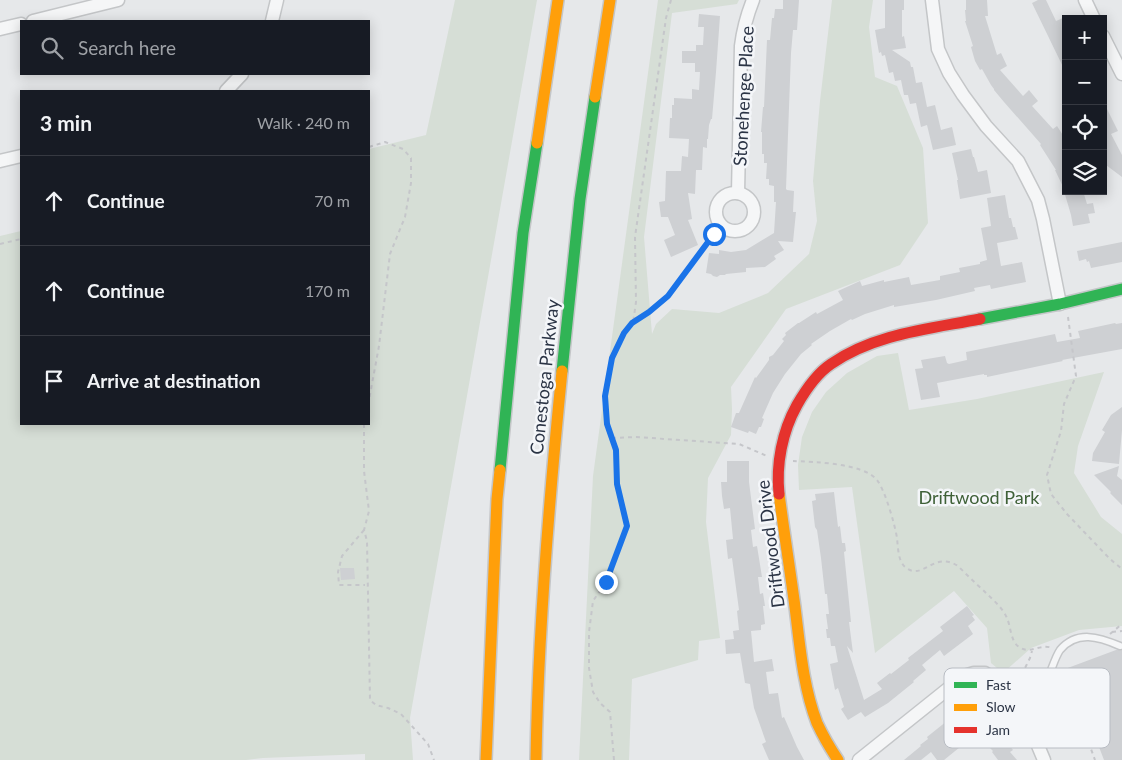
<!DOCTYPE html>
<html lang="en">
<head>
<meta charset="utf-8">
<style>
  body { margin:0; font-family:Lato,sans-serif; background:#20242c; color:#f1f3f6 }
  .controls { position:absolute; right:15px; top:15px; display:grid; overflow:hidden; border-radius:0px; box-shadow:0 2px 12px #0003 }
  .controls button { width:45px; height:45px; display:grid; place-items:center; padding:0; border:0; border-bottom:1px solid #363941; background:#171b24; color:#f1f3f6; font:25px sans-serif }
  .stop { position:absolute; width:15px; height:15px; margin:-11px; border:4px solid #1a73e8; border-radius:50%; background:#fff }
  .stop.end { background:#1a73e8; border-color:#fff; box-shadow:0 1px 5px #0008 }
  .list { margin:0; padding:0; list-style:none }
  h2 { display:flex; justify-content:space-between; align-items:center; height:65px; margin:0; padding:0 20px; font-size:21px }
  h2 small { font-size:16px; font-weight:400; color:#9ea1a6 }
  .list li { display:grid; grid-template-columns:32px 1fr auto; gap:15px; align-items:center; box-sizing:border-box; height:90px; padding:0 20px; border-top:1px solid #363941 }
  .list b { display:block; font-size:19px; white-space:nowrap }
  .list em { font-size:16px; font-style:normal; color:#9ea1a6 }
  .icon { flex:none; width:28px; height:28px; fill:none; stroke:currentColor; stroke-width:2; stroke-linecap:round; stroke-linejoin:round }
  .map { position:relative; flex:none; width:1122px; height:760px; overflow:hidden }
  .search { position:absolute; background:#171b24; box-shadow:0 2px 12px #0003; left:20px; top:20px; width:350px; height:55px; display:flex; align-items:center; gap:12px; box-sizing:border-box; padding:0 18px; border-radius:0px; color:#9ea1a6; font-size:19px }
  .panel { position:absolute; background:#171b24; box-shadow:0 2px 12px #0003; left:20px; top:90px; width:350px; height:335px; border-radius:0px }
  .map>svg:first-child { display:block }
</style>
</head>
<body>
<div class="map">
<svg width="1122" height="760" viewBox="0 0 1122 760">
  <rect width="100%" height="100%" fill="#e6e8ea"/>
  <g fill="#d6ded6">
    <polygon points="455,0 537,0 410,718 413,760 365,760 365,754 263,758 246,760 0,760 0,236 21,231 21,424 369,424 369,149 426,135"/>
    <polygon points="658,0 739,0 737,4 672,13 644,237 652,334 656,324 672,309 719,313 768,293 809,254 817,221 813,181 820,101 832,0 873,0 869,27 875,77 897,86 923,148 928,223 900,265 786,309 731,387 732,409 731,435 708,478 706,522 720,638 699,641 698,660 632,679 629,760 579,760 593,476"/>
    <polygon points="898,353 909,410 977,399 1104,372 1078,446 1074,473 1101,517 1122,534 1122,626 1079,630 1031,648 1003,673 991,663 987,628 954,591 875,653 852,487 799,490 798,465 802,437 812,412 826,392 847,373 877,356"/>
  </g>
  <g fill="#ced0d3">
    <polygon points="783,0 799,0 797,30 793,30 791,53 786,189 787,190 794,191 793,212 796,212 793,242 778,241 784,250 774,256 776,259 765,267 746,268 746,272 726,274 725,275 720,275 717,277 713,276 711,274 706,273 709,253 719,254 719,250 731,252 746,250 774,233 776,202 774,202 774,186 769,185 769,179 766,179 767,163 764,163 764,154 762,154 762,132 761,132 763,107 764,107 767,40 770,40 772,18 774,18 775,9 783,9"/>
    <polygon points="885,0 904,0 904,10 902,10 902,37 904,36 906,48 892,50 910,62 911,67 913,67 916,83 922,82 927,107 935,105 941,130 952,127 956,145 933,150 927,125 921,127 916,103 910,104 908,95 904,95 901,80 895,81 893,72 889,73 885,55 882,56 881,52 879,53 875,30 885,28"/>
    <polygon points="966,0 987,0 988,16 985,16 997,55 1001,53 1007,66 1000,70 1023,96 1029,90 1038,101 1032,106 1053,129 1057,126 1066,140 1066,191 1083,191 1087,204 1093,203 1095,213 1088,214 1090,223 1073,226 1071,215 1064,191 1065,191 1055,170 1056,170 1040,145 1041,144 1004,102 994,90 994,89 991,85 982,69 980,70 975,61 971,47 973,46 965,21 966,21 965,10 966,10"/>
    <polygon points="1038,0 1046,0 1056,21 1063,18 1066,23 1066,73 1032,3"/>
    <polygon points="699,14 720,16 716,72 712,119 711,119 709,125 708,139 707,139 707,148 703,147 702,170 696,170 695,194 688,193 692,219 688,220 698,245 671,257 664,240 675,235 668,217 661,217 659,202 665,201 666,171 681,171 682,156 688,157 689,139 669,138 670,118 672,118 672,105 674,105 674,98 692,99 692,89 699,90 700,72 695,72 695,63 682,63 682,51 696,51 696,45 703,45 704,27 698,27"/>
    <polygon points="1103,101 1118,131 1111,134 1122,155 1122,177 1106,165 1103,159"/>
    <polygon points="971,149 973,157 974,157 978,172 987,170 991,193 960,199 957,180 958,180 952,153"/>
    <polygon points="1005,195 1009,218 1011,218 1013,227 1015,227 1018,239 997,243 1001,266 1022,262 1026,282 991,289 990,285 974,288 975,291 936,300 894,307 894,305 865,314 852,320 851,319 830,331 811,344 812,345 801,354 785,374 773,393 762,418 764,419 761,427 759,427 756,434 749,431 748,433 731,427 736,413 739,413 755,377 756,378 769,360 769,357 773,355 784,341 782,339 786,335 785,333 798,323 799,323 816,312 817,314 843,300 838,291 860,281 862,286 884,280 884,282 909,277 911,285 940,280 940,276 960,272 959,268 980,264 980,262 987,260 981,228 991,226 987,198"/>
    <polygon points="1122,242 1122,262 1091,268 1089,261 1087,262 1086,259 1079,261 1077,251"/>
    <polygon points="1115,323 1116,324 1122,323 1122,349 1062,360 1063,361 987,377 987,375 984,375 984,374 937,383 940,397 921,400 915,369 923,368 921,360 945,356 947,363 949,364 967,360 966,352 1055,334 1057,342 1080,338 1078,331"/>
    <polygon points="1122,407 1122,430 1119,464 1092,461 1093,453 1105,432 1102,430 1111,415"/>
    <polygon points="727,461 749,461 749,482 755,529 751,530 753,547 757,546 762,577 758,577 760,594 763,593 765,606 763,606 765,624 761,625 761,630 751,631 754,662 772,659 774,671 766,672 769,694 778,693 782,718 784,717 797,747 804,760 769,760 762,744 766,742 754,708 750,684 745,683 740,653 726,654 725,640 734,639 733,631 739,630 737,611 739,610 732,558 728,559 726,540 733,539 730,508 724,509 722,496 721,482 727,482"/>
    <polygon points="1119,466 1117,476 1122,480 1122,505 1110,493 1111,492 1094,475"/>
    <polygon points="834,492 838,527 840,526 842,543 845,543 846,551 844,552 851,622 849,622 853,653 847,646 864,700 882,689 877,683 890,673 891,674 909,660 908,658 943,631 940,627 967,606 974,615 972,616 975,620 968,626 973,634 944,656 940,650 922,665 926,670 913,681 914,682 888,703 865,717 861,712 848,720 841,709 844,707 838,688 835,690 830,664 838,662 835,646 831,646 830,638 827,638 826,629 828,629 826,614 829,614 827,594 825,594 821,558 817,530 815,527 812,501 816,500 815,494"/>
    <polygon points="340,568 354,568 355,579 341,580"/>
    <polygon points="1116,650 1122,650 1122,760 1104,760 1091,726 1086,727 1065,669"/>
    <polygon points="973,703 978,709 984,704 995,717 988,723 990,726 980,734 977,731 964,742 965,743 944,760 937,760 931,752 921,760 904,760 921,746 920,745 928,739 927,737 962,709 963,711"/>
    <polygon points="1005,736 1010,743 1008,744 1013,750 1010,752 1017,760 998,760 992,752 993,751 990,748"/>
  </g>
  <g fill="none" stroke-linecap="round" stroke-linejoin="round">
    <g stroke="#c4c6c8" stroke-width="9">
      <path id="lane" d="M 1047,680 C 1051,672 1055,657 1060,650 C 1077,630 1099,637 1120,646"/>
    </g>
    <g stroke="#c4c6c8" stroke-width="15">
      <g id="street">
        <polyline points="932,0 938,49 949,73 963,95 986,126 1018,161 1038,200 1043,219 1060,304"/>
        <polyline points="1085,0 1094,19"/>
        <polyline points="33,21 118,0"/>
        <polyline points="272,21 277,0"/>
        <polyline points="0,29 21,24"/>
        <polyline points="1103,36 1122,74"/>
        <polyline points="226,91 242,74"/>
        <polyline points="0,161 21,156"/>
        <circle cx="735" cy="212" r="19"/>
        <path d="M 738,193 L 741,46 C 743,30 747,15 753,0"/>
        <polyline points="859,760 964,676 974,673 985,673 996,680 1026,717 1044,760"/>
      </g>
    </g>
    <g stroke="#c4c6c8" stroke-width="14">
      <g id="fast">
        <polyline points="980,319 1060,304 1122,289"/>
        <polyline points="562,371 580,199 595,97"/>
        <polyline points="500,470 523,233 537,143"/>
      </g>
    </g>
    <g stroke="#c4c6c8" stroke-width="14">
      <g id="slow">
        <polyline points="595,97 610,0"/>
        <polyline points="537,143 558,0"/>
        <path d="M 779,494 C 784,532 790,570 795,607 C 800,647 803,686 817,723 C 823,736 830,748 838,760"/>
        <polyline points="486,760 497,499 500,470"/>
        <path d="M 536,760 C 538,630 549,500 562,371"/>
      </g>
    </g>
    <g stroke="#c4c6c8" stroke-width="14">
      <path id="jam" d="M 779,494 C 776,464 782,432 797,405 C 805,391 816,374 831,364 C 874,334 929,329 980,319"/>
    </g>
    <g stroke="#c5c6ca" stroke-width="2" stroke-dasharray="4 4" stroke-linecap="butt">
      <polyline points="369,147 385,142 403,149 411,158 411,183 405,217 390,254 379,346 369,400"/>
      <polyline points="0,244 21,239"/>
      <polyline points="1068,317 1076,376 1064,404 1061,431 1047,475 1051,494 1067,514 1110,559 1122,569"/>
      <polyline points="633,323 649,312 668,296 714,234"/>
      <polyline points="364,424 364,471 369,511 364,530 367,541 370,700 376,705 388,708 401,714 428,744 434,760"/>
      <polyline points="612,438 636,437 739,444 767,456"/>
      <path d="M 793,461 C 814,462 863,463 877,480 C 885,490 895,525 897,538 C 898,547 898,561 905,567 C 923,582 933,550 958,566 C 966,574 974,582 983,590 C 991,598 1001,606 1006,616 C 1011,625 1010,641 1019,647 C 1031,655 1040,643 1052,648"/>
      <polyline points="364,530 342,556 338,572 339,585 365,585"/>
      <polyline points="1112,632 1122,631"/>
      <polyline points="1110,634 1122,624"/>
      <polyline points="1059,669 1062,670 1095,760"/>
      <polyline points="1018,682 1030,658 1032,651"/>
      <polyline points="614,760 610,712 600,703 593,692 589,668 589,632 593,601 606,582 627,526 617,484 616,450 607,424 605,396 612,358 624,333 633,323 636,302 635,237 666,18 671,0"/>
    </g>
    <use href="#lane" stroke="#f5f6f7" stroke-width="6"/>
    <use href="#street" stroke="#f5f6f7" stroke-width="12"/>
    <use href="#fast" stroke="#30b455" stroke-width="11"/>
    <use href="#slow" stroke="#ff9f0a" stroke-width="11"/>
    <use href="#jam" stroke="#e5322d" stroke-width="11"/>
  </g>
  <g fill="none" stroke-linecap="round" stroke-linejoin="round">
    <polyline stroke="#1a73e8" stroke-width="6" points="606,582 627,526 617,484 616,450 607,424 605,396 612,358 624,333 632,323 649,312 668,296 714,234"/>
  </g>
  <g text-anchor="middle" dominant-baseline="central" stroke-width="5" stroke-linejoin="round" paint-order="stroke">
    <g font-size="18" fill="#2b3445" stroke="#f4f6f9">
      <text transform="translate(743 96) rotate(-87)">Stonehenge Place</text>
      <text transform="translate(544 377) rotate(-84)">Conestoga Parkway</text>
      <text transform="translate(770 544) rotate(-97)">Driftwood Drive</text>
    </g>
    <g font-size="18" fill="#3f6138" stroke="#f4f6f9">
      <text x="979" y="497">Driftwood Park</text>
    </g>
  </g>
  <rect x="944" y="668" width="166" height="80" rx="8" fill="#f4f6f9" stroke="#b8bcc3" stroke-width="1"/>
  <rect x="954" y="682" width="23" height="6" fill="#30b455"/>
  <rect x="954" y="704" width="23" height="7" fill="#ff9f0a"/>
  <rect x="954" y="727" width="23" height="6" fill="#e5322d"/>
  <g font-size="14" fill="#2b3445">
    <text x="986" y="690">Fast</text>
    <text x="986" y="712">Slow</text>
    <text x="986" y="735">Jam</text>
  </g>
</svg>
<div class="controls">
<button>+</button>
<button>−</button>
<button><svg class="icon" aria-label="locate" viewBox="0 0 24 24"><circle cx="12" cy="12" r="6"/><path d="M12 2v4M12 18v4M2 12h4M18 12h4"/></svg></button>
<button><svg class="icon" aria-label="layers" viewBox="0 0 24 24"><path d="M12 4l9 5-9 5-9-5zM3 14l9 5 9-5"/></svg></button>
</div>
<div class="stop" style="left:714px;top:234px"></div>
<div class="stop end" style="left:606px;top:582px"></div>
<div class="search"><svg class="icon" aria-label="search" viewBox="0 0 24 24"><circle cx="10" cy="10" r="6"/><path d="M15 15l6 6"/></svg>Search here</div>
<section class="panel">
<h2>3 min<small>Walk · 240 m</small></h2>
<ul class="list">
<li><svg class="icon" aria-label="ahead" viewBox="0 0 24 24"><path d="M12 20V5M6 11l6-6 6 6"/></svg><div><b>Continue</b></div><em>70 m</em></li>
<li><svg class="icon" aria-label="ahead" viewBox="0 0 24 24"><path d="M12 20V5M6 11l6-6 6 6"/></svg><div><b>Continue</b></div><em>170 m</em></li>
<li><svg class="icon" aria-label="arrive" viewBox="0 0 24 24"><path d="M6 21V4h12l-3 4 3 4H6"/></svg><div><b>Arrive at destination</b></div></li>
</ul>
</section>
</div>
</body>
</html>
